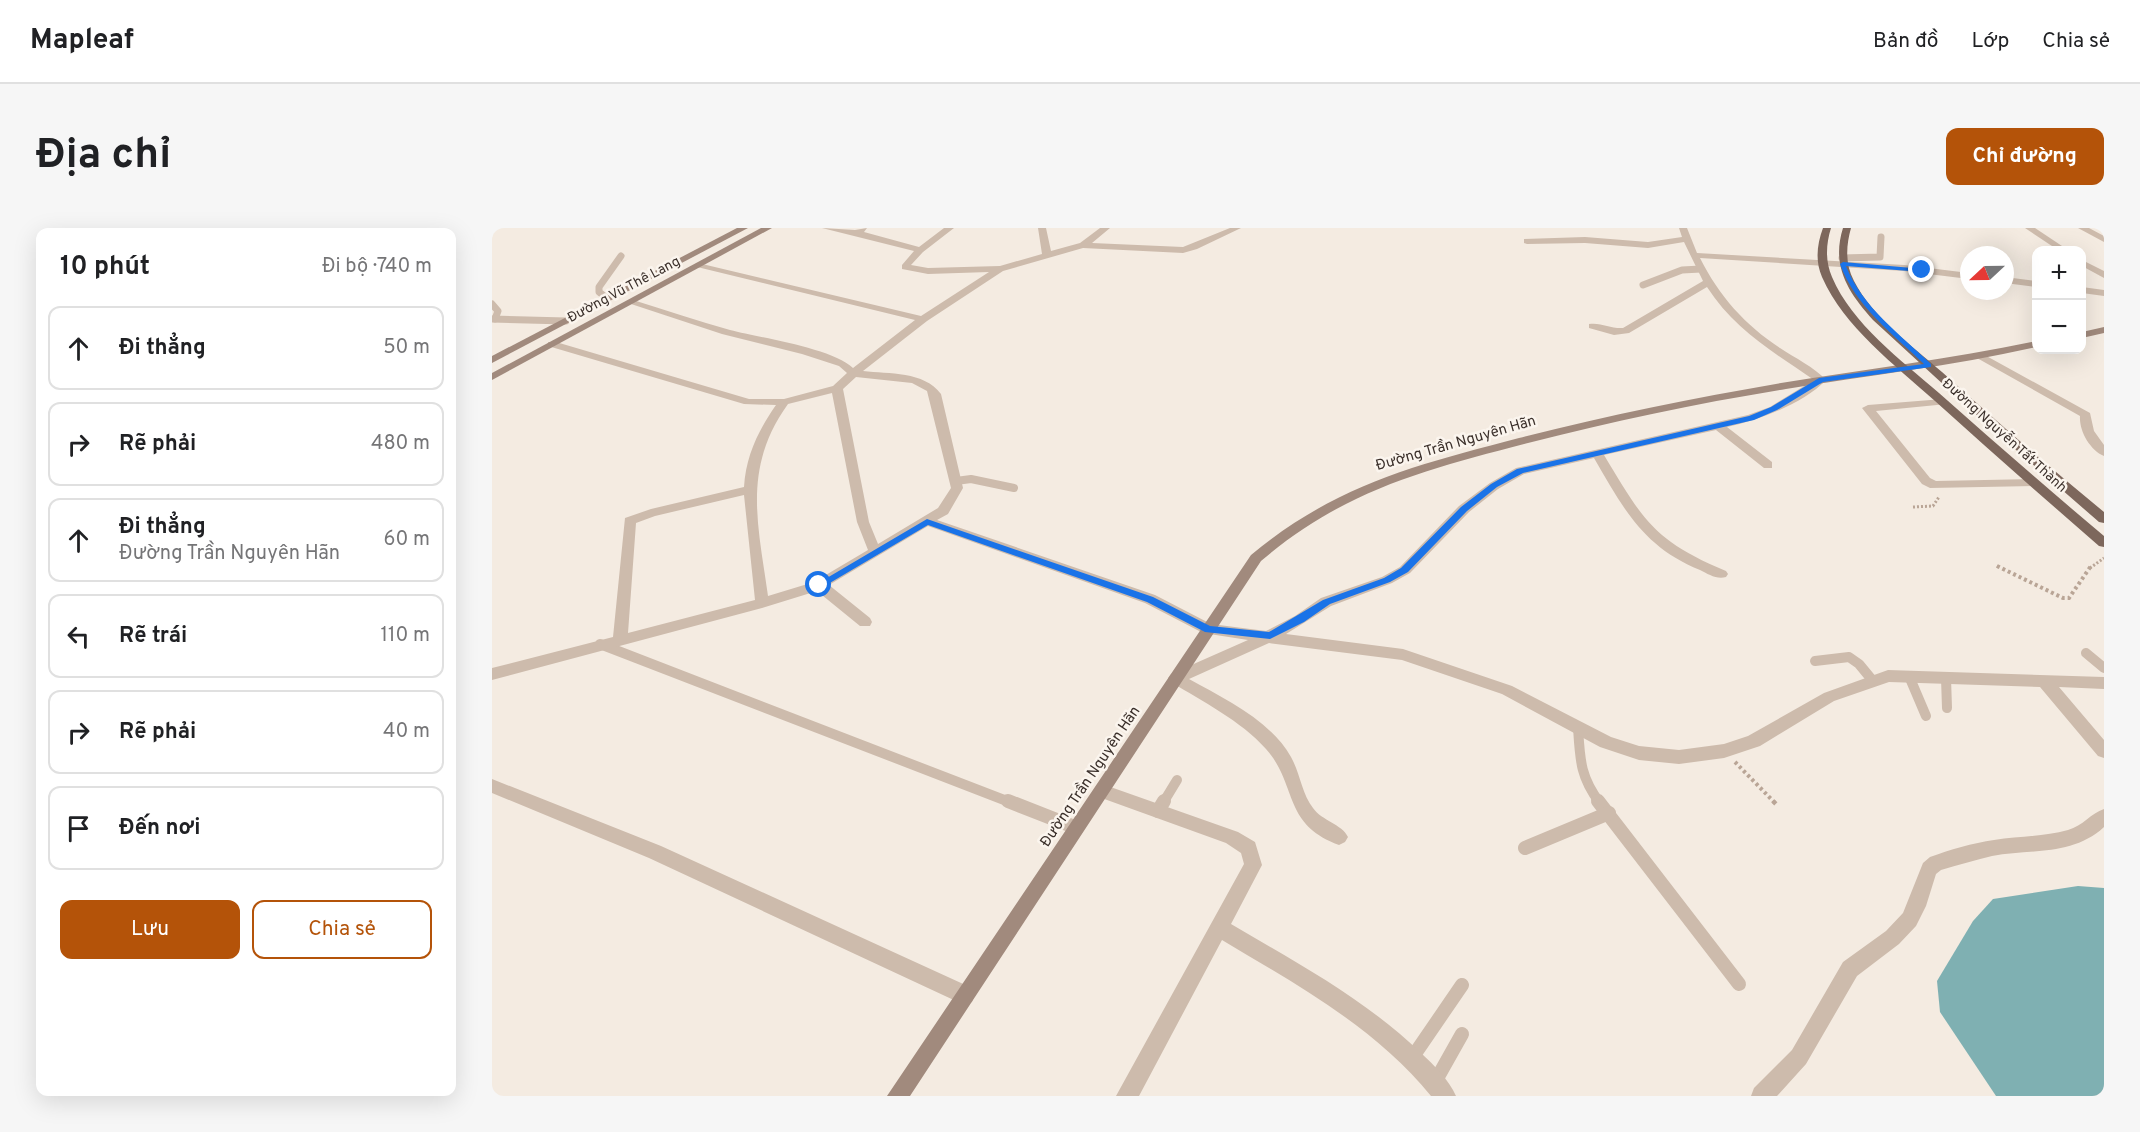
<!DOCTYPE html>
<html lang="vi">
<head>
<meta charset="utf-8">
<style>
  body { margin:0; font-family:Overpass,sans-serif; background:#f6f6f6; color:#202124 }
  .controls { position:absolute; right:18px; top:18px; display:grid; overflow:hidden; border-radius:12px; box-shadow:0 6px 24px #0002 }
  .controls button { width:54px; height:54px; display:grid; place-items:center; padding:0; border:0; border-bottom:2px solid #e0e0e0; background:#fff; color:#202124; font:30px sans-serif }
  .compass { position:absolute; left:1468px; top:18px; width:54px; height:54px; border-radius:50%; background:#fff; box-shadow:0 6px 24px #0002; rotate:248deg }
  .stop { position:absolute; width:18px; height:18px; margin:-14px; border:4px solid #1a73e8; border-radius:50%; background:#fff }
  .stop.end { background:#1a73e8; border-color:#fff; box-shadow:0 2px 6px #0008 }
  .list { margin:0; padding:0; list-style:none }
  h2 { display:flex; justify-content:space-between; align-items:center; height:78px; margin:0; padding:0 24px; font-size:26px }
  h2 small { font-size:20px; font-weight:400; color:#757577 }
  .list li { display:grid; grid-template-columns:39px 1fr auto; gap:18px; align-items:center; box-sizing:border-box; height:84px; margin:0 12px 12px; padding:0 12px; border:2px solid #e0e0e0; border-radius:12px }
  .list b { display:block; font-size:22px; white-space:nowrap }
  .list p { margin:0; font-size:20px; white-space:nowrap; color:#757577 }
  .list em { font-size:20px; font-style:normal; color:#757577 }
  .actions { display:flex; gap:12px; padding:18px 24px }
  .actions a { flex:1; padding:14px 0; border:2px solid #b45309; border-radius:12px; text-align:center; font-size:21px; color:#b45309 }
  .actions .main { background:#b45309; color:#fff }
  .icon { flex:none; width:33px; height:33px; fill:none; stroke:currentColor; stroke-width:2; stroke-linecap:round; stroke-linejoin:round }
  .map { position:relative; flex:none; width:1612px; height:868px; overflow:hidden; border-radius:12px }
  header { display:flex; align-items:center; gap:36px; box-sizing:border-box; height:84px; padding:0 30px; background:#fff; border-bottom:2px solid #e0e0e0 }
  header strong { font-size:28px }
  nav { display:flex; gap:33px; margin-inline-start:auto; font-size:21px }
  .intro { display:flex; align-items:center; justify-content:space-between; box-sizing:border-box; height:144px; padding:0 36px }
  h1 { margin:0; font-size:42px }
  .button { padding:15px 27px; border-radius:12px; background:#b45309; color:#fff; font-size:21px; font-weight:700 }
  main { display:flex; gap:36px; padding:0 36px }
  aside { flex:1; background:#fff; border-radius:12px; box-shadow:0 6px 24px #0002 }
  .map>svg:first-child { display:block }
</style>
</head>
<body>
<header>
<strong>Mapleaf</strong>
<nav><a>Bản đồ</a><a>Lớp</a><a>Chia sẻ</a></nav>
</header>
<div class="intro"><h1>Địa chỉ</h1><a class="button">Chỉ đường</a></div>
<main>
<aside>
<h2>10 phút<small>Đi bộ · 740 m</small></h2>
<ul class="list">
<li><svg class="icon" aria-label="ahead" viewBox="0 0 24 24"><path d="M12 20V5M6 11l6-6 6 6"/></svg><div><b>Đi thẳng</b></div><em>50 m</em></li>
<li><svg class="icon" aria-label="right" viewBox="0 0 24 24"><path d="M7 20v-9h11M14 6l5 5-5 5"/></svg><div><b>Rẽ phải</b></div><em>480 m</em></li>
<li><svg class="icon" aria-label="ahead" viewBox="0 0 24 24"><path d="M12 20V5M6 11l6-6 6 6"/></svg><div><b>Đi thẳng</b><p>Đường Trần Nguyên Hãn</p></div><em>60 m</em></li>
<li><svg class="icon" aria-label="left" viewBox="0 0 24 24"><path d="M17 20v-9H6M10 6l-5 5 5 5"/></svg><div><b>Rẽ trái</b></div><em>110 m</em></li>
<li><svg class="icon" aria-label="right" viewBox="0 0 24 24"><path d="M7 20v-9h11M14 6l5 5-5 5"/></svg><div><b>Rẽ phải</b></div><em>40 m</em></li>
<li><svg class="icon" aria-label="arrive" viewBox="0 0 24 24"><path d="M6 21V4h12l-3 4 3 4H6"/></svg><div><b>Đến nơi</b></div></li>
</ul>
<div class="actions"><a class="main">Lưu</a><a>Chia sẻ</a></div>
</aside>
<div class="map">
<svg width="1612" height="868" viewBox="0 0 1612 868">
  <rect width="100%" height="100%" fill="#f4ebe1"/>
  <polygon fill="#7fb0b2" points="1586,658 1612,660 1612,868 1504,868 1448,784 1445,753 1481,693 1501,671"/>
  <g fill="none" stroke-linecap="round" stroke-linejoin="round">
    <g stroke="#b9a596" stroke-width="3" stroke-dasharray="2 2" stroke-linecap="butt">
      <polyline points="1421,279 1441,278 1447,269"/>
      <polyline points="1505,338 1508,340"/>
      <polyline points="1598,340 1612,330"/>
    </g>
    <g stroke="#b9a596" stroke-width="4" stroke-dasharray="3 3" stroke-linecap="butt">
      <polyline points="1505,338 1571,370 1577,370 1599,338"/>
      <polyline points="1243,534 1283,575"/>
    </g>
    <polyline stroke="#b9a596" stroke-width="4.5" stroke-dasharray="4 4" stroke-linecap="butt" points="1281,573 1284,576"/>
    <g stroke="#cdbbac" stroke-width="7">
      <polyline points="1350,30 1388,29 1389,9"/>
      <polyline points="1151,57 1190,42 1209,41"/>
      <polyline points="116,71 107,64 107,59 129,28"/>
      <polyline points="0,76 6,83 3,91"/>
      <polyline points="0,91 74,93"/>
    </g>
    <polyline stroke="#cdbbac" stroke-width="8" points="464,253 479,251 522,260"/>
    <g stroke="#cdbbac" stroke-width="10">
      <polyline points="108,416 520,575"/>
      <polyline points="1594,425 1612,440"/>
      <polyline points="1323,433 1357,429 1367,436 1381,453"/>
      <polyline points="1417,448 1434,488"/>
      <polyline points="1454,450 1455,480"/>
      <path d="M 1086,499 C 1088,531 1088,549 1108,575"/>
      <polyline points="671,575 685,552"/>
    </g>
    <g stroke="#cdbbac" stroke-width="14">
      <polyline points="516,573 585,600"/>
      <polyline points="1106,573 1247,756"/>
      <polyline points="666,583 672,573"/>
      <polyline points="1033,620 1117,585"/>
      <polyline points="920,830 970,757"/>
      <polyline points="943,854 970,806"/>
    </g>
    <g fill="#cdbbac" fill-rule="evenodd">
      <path d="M 330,0 L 363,2 L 375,0 L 372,4 L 427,19 L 452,0 L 462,0 L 431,24 L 419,37 L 436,40 L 508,38 L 550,26 L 546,0 L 554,0 L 559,23 L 588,15 L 608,0 L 618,0 L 600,15 L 691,19 L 738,0 L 749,0 L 705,21 L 691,25 L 591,20 L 511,43 L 435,93 L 371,143 C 397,146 432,143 449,166 L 471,260 L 456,286 L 445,292 L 663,367 L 719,396 L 774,403 L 803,388 L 829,370 L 890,349 L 908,339 L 967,278 L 998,255 L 1024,240 L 1256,187 L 1278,179 L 1322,152 C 1281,124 1242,101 1215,59 L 1137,105 L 1122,107 L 1097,100 L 1097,96 C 1109,94 1119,101 1131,100 L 1211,53 L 1192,14 L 1156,20 L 1093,15 L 1035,16 L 1032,15 L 1032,11 L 1093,9 L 1156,14 L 1190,9 L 1187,0 L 1195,0 L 1205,25 L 1412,37 L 1477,45 L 1477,51 L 1412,43 L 1208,30 C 1227,68 1253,97 1288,120 C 1303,130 1322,139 1334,152 C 1311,176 1267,192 1235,199 L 1280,234 L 1280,240 L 1272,240 L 1224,202 L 1112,227 C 1151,292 1162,313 1234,343 L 1236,346 L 1234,349 C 1225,352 1216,346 1208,342 C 1151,319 1131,280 1102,230 L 1032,246 L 1006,261 L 977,284 L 918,345 L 900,355 L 839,378 L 794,406 L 911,421 L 1020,458 L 1119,509 L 1147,518 L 1187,522 L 1232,516 L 1256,508 L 1332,465 L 1396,442 L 1612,449 L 1612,461 L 1567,459 L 1612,512 L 1612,530 L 1606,528 L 1548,459 L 1397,454 L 1342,473 L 1268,518 L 1232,530 L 1187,536 L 1147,532 L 1108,519 L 1010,466 L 910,432 L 777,415 L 697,451 C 733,471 778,492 799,529 C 808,545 810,566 821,580 C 830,593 850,596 856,609 L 853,614 L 847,617 C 790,596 806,557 774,521 C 748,492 711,474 679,454 L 676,450 L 679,446 L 756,412 L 711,405 L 653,375 L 436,298 L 337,357 L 378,390 L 380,394 L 378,398 L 368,398 L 325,363 L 270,380 L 0,452 L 0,440 L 121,409 L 133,290 L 159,281 L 252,259 C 254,228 266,203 284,177 L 252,176 L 56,118 L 56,114 L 64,114 L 257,171 L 292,171 L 341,158 L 355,145 L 347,138 L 310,126 L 230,106 L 133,74 L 141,72 C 174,82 206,93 238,102 C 269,110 340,120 361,140 L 423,92 L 201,38 L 206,35 L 429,88 L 497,44 L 436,46 L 410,41 L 410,37 L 422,23 ZM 364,149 L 420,155 L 435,163 L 459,260 L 446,280 L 386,316 L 377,294 L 351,161 ZM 340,165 L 365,294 L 376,322 L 322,354 L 276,368 C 266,296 250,240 296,176 ZM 252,267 L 263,372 L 136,405 L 144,295 L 163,288 Z"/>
      <polygon points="1533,0 1543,0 1576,22 1566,22"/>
      <polygon points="1586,0 1597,0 1612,8 1612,14"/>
      <polygon points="1590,32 1612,43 1612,50 1590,38"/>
      <polygon points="1513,49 1544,53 1544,59 1513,55"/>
      <polygon points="1590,59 1612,62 1612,68 1590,65"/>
      <path d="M 1489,125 L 1598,185 L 1602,203 L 1612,217 L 1612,228 C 1598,222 1587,203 1588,188 L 1485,130 L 1484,128 Z"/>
      <polygon points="1451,171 1457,174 1455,176 1384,183 1438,250 1444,253 1542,251 1548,255 1546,258 1438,260 1430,256 1370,180 1376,177"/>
      <polygon points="0,551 169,618 480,760 483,767 480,774 473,777 466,774 157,630 0,565"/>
      <path d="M 610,556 L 746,604 L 763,614 L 770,637 L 739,696 C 805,735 873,771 929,825 C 942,837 957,852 964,868 L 939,868 C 883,799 805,757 730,712 L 647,868 L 624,868 L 752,636 L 749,625 L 734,615 L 604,568 L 602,563 L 604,558 Z"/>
      <path d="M 1612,581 L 1612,599 C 1581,628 1538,621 1500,628 C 1483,632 1466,637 1449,642 L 1444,646 L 1434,678 L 1424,698 L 1407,716 L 1365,748 L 1314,836 L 1285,868 L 1259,868 L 1262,860 L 1300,822 L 1351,734 L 1394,703 L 1411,685 L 1431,635 L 1438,629 C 1457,622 1481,615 1502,612 C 1527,608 1551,609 1576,602 C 1591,598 1599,585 1612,581 Z"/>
    </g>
    <g fill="#a18a7d" fill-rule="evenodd">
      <polygon points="245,0 256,0 0,135 0,128"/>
      <polygon points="269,0 280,0 0,152 0,145"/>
      <polygon points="1612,99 1612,105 1590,110 1590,104"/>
      <path d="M 1544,113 L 1544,119 C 1461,138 1378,147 1294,161 C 1207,175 1121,193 1036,215 C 933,242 852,262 769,333 L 418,868 L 395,868 L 759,327 C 843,257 924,237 1027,210 C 1113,188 1201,170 1289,155 C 1374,141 1459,131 1544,113 Z"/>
    </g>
    <g fill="#7d675c" fill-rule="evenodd">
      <path d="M 1331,0 L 1339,0 C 1334,16 1333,33 1340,49 C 1360,96 1409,132 1447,165 C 1501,213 1556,261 1612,308 L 1612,319 L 1607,318 C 1552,270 1497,222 1443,173 C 1403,137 1352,99 1330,49 C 1323,33 1325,16 1331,0 Z"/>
      <path d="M 1351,0 L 1359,0 C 1354,18 1353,36 1362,53 C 1381,90 1419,117 1450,144 C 1503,192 1557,239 1612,284 L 1612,295 L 1607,294 L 1501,202 L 1381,92 C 1356,64 1339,38 1351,0 Z"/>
    </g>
  </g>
  <path fill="#1a73e8" d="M 1351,34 L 1432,41 L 1430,44 L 1354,38 C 1370,79 1409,107 1439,136 L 1439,139 L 1331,154 L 1285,182 L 1262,192 L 1031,245 L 1005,259 L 975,283 L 916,344 L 898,354 L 838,376 L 812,394 L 778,411 L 713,404 L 655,374 L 436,297 L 331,359 L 323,357 L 435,291 L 661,369 L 718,398 L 777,404 L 831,372 L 892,350 L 909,340 L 969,279 L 999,256 L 1025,241 L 1257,188 L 1279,179 L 1327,150 L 1432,136 C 1401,106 1363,78 1348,36 Z"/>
  <g text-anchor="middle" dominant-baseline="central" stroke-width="5" stroke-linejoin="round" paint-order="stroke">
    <g font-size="14" fill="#3b302b" stroke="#fbf5ee">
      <text transform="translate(132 62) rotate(-28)">Đường Vũ Thê Lang</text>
      <text transform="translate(1512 208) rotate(42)">Đường Nguyễn Tất Thành</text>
    </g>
    <g font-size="15" fill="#3b302b" stroke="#fbf5ee">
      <text transform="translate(964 216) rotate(-16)">Đường Trần Nguyên Hãn</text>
      <text transform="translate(599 549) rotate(-56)">Đường Trần Nguyên Hãn</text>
    </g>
  </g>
</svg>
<div class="controls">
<button>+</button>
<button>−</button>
</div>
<svg class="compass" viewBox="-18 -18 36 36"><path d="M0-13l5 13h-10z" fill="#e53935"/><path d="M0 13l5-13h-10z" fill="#757577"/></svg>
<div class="stop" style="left:327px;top:357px"></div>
<div class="stop end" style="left:1430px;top:42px"></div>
</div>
</main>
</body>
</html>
